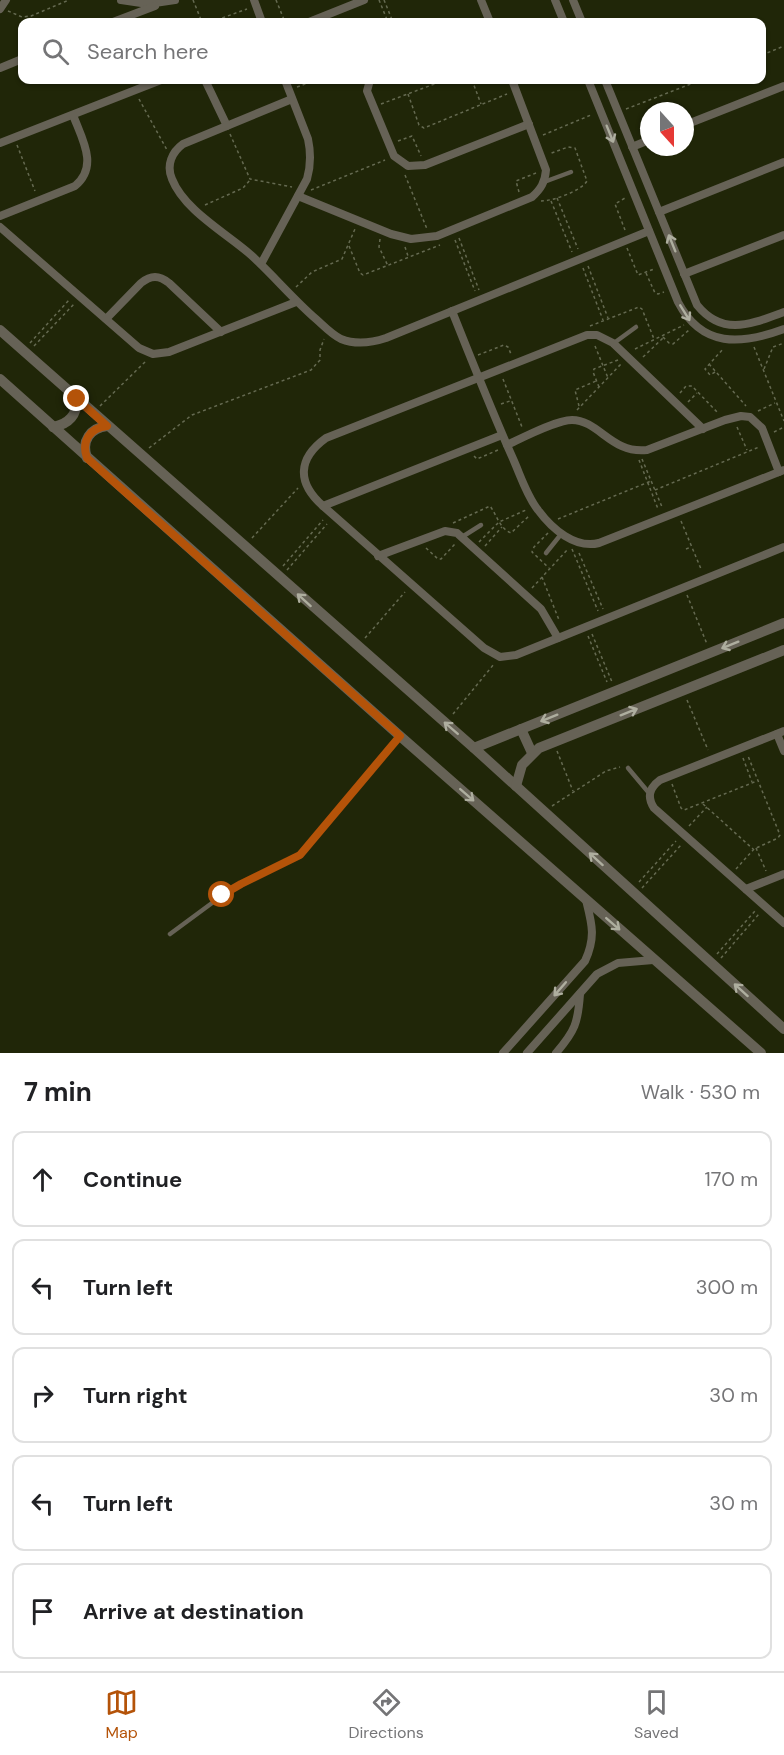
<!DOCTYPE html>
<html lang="en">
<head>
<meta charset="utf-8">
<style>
  body { margin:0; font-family:"DM Sans",sans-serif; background:#f6f6f6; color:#202124 }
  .compass { position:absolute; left:640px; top:102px; width:54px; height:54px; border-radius:50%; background:#fff; box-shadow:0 2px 4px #0004; rotate:159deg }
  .stop { position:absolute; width:18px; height:18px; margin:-14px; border:4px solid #b45309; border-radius:50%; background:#fff }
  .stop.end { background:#b45309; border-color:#fff; box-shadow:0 2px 6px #0008 }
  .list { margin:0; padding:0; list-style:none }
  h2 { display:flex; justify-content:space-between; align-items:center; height:78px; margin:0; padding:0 24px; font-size:26px }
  h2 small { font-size:20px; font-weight:400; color:#757577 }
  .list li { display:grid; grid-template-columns:39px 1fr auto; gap:18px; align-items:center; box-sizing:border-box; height:96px; margin:0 12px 12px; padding:0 12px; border:2px solid #e0e0e0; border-radius:12px }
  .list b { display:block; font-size:22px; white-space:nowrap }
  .list em { font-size:20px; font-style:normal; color:#757577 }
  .icon { flex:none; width:33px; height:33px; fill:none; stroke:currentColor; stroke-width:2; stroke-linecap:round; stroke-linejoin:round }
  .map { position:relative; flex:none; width:784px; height:1053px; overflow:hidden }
  .search { position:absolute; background:#fff; box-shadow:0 2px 4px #0004; left:18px; right:18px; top:18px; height:66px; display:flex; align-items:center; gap:15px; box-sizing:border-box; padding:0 21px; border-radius:12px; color:#757577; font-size:22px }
  .sheet { height:618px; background:#fff }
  nav { display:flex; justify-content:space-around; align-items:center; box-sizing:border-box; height:84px; border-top:2px solid #e0e0e0; background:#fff; font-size:16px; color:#757577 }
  nav a { display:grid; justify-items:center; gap:3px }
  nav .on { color:#b45309 }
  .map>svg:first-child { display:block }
</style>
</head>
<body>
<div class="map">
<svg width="784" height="1053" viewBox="0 0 784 1053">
  <rect width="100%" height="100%" fill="#202608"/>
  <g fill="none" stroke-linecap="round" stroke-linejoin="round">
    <g stroke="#656a51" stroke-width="1.5" stroke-dasharray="3 3" stroke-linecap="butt">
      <polyline points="193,0 202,22"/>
      <polyline points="276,0 285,22"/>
      <polyline points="379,0 388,22"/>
      <polyline points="384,0 393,22"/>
      <polyline points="8,11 22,17 31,16 69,0"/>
      <polyline points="211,22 247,9"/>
      <polyline points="542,22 552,18"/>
      <polyline points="762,55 784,46"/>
      <polyline points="472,80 481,104"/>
      <polyline points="296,81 301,80"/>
      <polyline points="297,87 316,80"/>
      <polyline points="408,94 419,125 424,128 507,94"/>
      <polyline points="139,99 167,150"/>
      <polyline points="381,104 445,80"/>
      <polyline points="626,109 701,80"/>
      <polyline points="230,134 250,179 292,187"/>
      <polyline points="543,135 591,115"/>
      <polyline points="398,141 412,136 421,156"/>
      <polyline points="17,145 35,191"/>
      <polyline points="405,175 427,229"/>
      <polyline points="311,190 385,160"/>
      <polyline points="519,192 516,181 536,173"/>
      <polyline points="557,198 578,249"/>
      <path d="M 541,201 C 553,201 581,191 587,181 L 575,148 L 568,147 L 549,154"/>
      <polyline points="551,201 572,252"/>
      <polyline points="205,205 243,188 250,180"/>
      <polyline points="625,230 615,204 625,198"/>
      <polyline points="459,238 479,290"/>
      <polyline points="380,239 379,247 388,266"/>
      <polyline points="455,240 475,291"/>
      <polyline points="349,246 360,273 363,275 440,245"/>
      <polyline points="405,247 408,256"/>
      <polyline points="627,248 638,275 654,269"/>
      <polyline points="588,266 608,318"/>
      <polyline points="583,268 603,320"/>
      <polyline points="646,273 655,293 658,294 664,292"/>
      <polyline points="296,287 312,272 342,259 355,229"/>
      <polyline points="590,326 639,307 642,309 654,339"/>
      <polyline points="663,337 669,343 673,344 689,330"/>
      <polyline points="30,343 69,300"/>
      <polyline points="34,346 74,304"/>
      <polyline points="595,346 608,378"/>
      <polyline points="754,347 784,421"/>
      <polyline points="635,349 684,325"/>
      <polyline points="478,355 504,345 508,347 511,354"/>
      <polyline points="643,357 663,338"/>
      <polyline points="709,364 746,406"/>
      <polyline points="764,369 773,347 784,343"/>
      <polyline points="715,372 710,375 705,369 723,349"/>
      <polyline points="503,379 522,427"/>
      <polyline points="599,387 593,372 594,369 618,360"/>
      <polyline points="680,393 686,386 692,386 718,413"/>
      <polyline points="688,402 697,393"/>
      <polyline points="501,404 510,401"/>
      <polyline points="100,406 146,361"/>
      <polyline points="579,406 575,390 596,381"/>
      <polyline points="577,410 621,364"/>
      <polyline points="758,411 775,403"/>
      <polyline points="737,427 747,450"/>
      <polyline points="774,432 784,427"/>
      <polyline points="149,448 192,415 311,370 320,360 320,350 324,339"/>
      <polyline points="474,456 477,459 498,450"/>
      <polyline points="642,459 662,507"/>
      <polyline points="639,460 658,509"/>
      <polyline points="655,490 759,447"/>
      <polyline points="558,519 651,481"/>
      <polyline points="681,521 701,569"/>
      <path d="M 453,523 L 490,506 C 497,515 499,528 511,533 L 530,515"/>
      <polyline points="548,533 534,547 532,552 549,568"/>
      <polyline points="252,538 298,488"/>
      <polyline points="479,542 499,522 526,510"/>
      <polyline points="485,546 502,527"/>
      <polyline points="426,548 438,559 441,559 455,544"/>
      <polyline points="572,549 598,611"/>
      <polyline points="686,549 691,547"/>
      <polyline points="579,553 603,609"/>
      <polyline points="283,566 323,520"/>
      <polyline points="287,570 327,524"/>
      <polyline points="542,577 559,620"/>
      <polyline points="532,588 568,549"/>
      <polyline points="687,595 707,644"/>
      <polyline points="592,634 612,682"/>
      <polyline points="588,636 607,682"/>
      <polyline points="365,638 405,592"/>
      <polyline points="687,700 708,750"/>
      <polyline points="453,714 494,664"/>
      <polyline points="557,751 573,791"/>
      <polyline points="743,758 752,782"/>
      <polyline points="672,784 681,808 684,810 757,781"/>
      <polyline points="703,804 753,849"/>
      <polyline points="552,806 606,771 620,767"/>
      <polyline points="689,826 707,807"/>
      <polyline points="756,848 766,871"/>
      <polyline points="736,869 754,849 778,838 780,835 748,756"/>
      <polyline points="639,882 676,841"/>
      <polyline points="642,888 681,845"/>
      <polyline points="717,954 755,911"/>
      <polyline points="721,958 759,914"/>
    </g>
    <g stroke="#666256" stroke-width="4.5">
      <polyline points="544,182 571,172"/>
      <polyline points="614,343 636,327"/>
      <polyline points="462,537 481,525"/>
      <polyline points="546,553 562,533"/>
      <polyline points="628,768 649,793"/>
      <polyline points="170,934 231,889 300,855 400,736"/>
    </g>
    <g stroke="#666256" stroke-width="8">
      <polyline points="121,0 148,4 175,0"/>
      <polyline points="254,0 262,22"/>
      <polyline points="481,0 490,22"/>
      <polyline points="555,0 564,22"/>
      <polyline points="573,0 582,22"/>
      <polyline points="0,9 6,0"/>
      <polyline points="113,22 155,6"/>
      <polyline points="309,22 364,0"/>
      <polyline points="0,68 22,59"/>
      <polyline points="205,80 227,126"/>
      <polyline points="370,80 367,91 394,156 408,166 425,165 529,124"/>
      <path d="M 588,80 L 678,302 C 702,348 741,345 784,329"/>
      <path d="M 605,80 L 697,305 C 723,337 751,324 784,312"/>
      <path d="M 292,99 L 183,144 C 172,152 166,165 172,179 C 184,210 226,233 251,255 C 273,275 293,299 316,319 C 324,326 331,334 341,339 C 356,345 371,343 386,338 L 649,231"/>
      <polyline points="685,125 784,86"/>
      <polyline points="0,143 161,80"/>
      <polyline points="632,147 649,140"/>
      <path d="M 298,196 L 391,234 L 411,239 L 437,236 L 532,197 C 541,189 545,182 546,170 L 512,80"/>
      <polyline points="659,212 784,162"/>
      <path d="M 0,216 L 75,186 C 99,166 82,139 73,115"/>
      <polyline points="0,227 139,348 153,354 169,352 296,302"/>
      <path d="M 261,264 L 307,179 C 311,165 311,153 308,139 L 285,80"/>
      <polyline points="684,274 784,235"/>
      <path d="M 452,311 C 472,361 492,412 514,461 C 521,477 527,496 538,510 C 552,529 575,549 599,543 L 784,470"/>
      <path d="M 106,319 L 141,283 C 151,275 159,275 169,283 L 221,332"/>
      <path d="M 703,429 L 613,343 L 597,335 L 587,335 L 326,438 C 297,459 297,483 323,506 L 484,648 L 500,657 L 516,655 L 784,547"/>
      <path d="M 507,445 C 522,438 556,420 572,420 C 599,420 611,454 647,450 L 725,420 L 741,416 L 750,417 L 762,428 L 779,472"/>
      <polyline points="323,506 502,435"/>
      <polyline points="378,556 445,531 457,533 541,609 558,638"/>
      <path d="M 784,731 L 660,780 C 649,788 647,797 654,808 L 784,923"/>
      <polyline points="777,734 784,751"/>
      <polyline points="746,889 784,874"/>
      <path d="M 503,1053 L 585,961 C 596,937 592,924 586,900"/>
      <polyline points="527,1053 597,974 618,963 653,960"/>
      <path d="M 556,1053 C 575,1031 578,1023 580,994"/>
    </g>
    <g stroke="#666256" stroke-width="10">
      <polyline points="0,330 474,748 784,1029"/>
      <polyline points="0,379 400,736 761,1053"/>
      <path d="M 53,427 C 69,424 77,415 77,399"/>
      <path d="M 87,458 C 81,441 90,428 107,426"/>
      <polyline points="521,729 532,753"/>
      <polyline points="474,748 784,623"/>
      <polyline points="516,786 522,765 539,748 784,650"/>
    </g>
  </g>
  <defs><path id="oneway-shaft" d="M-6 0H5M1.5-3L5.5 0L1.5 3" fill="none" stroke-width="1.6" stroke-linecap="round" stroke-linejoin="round" transform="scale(1.5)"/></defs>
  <g stroke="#aeae9f">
    <use href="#oneway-shaft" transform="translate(610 134) rotate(68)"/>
    <use href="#oneway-shaft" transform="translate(672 243) rotate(-112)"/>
    <use href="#oneway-shaft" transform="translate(685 313) rotate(58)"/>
    <use href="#oneway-shaft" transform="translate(304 600) rotate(-138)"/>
    <use href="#oneway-shaft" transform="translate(730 645) rotate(158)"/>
    <use href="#oneway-shaft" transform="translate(629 712) rotate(-22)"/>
    <use href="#oneway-shaft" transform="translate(549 718) rotate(158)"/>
    <use href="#oneway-shaft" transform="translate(451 728) rotate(-139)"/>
    <use href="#oneway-shaft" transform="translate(467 795) rotate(41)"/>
    <use href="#oneway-shaft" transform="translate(596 859) rotate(-138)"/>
    <use href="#oneway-shaft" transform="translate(613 924) rotate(41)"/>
    <use href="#oneway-shaft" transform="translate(560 989) rotate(131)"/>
    <use href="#oneway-shaft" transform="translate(741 990) rotate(-138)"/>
  </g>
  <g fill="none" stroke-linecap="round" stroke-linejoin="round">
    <path stroke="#b45309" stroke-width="8" d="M 77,399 L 107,426 C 90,428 81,441 87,458 L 400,736 L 300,855 L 241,884 L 222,895"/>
  </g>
</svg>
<svg class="compass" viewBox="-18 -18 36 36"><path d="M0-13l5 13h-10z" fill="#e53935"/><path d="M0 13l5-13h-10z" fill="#757577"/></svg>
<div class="stop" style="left:222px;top:895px"></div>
<div class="stop end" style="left:77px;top:399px"></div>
<div class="search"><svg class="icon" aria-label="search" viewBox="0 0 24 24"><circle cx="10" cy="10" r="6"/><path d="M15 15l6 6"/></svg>Search here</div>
</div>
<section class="sheet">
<h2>7 min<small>Walk · 530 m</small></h2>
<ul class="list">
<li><svg class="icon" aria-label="ahead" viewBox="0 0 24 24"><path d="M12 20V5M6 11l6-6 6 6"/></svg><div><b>Continue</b></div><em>170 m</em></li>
<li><svg class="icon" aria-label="left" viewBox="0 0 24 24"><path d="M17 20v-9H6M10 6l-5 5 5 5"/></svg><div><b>Turn left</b></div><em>300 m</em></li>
<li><svg class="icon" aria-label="right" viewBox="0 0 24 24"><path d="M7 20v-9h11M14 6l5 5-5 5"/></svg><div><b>Turn right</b></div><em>30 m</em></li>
<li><svg class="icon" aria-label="left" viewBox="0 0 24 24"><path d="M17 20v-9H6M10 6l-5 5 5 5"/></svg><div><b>Turn left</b></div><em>30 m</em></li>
<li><svg class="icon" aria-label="arrive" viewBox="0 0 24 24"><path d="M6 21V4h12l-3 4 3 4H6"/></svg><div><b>Arrive at destination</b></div></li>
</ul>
</section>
<nav>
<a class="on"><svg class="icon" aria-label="map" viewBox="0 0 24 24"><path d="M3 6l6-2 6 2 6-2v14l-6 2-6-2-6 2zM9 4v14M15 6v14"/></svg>Map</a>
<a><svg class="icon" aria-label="directions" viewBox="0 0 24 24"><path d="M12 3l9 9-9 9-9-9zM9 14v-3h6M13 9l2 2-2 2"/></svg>Directions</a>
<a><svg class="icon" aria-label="saved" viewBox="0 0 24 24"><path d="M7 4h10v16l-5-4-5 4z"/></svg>Saved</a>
</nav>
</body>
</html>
